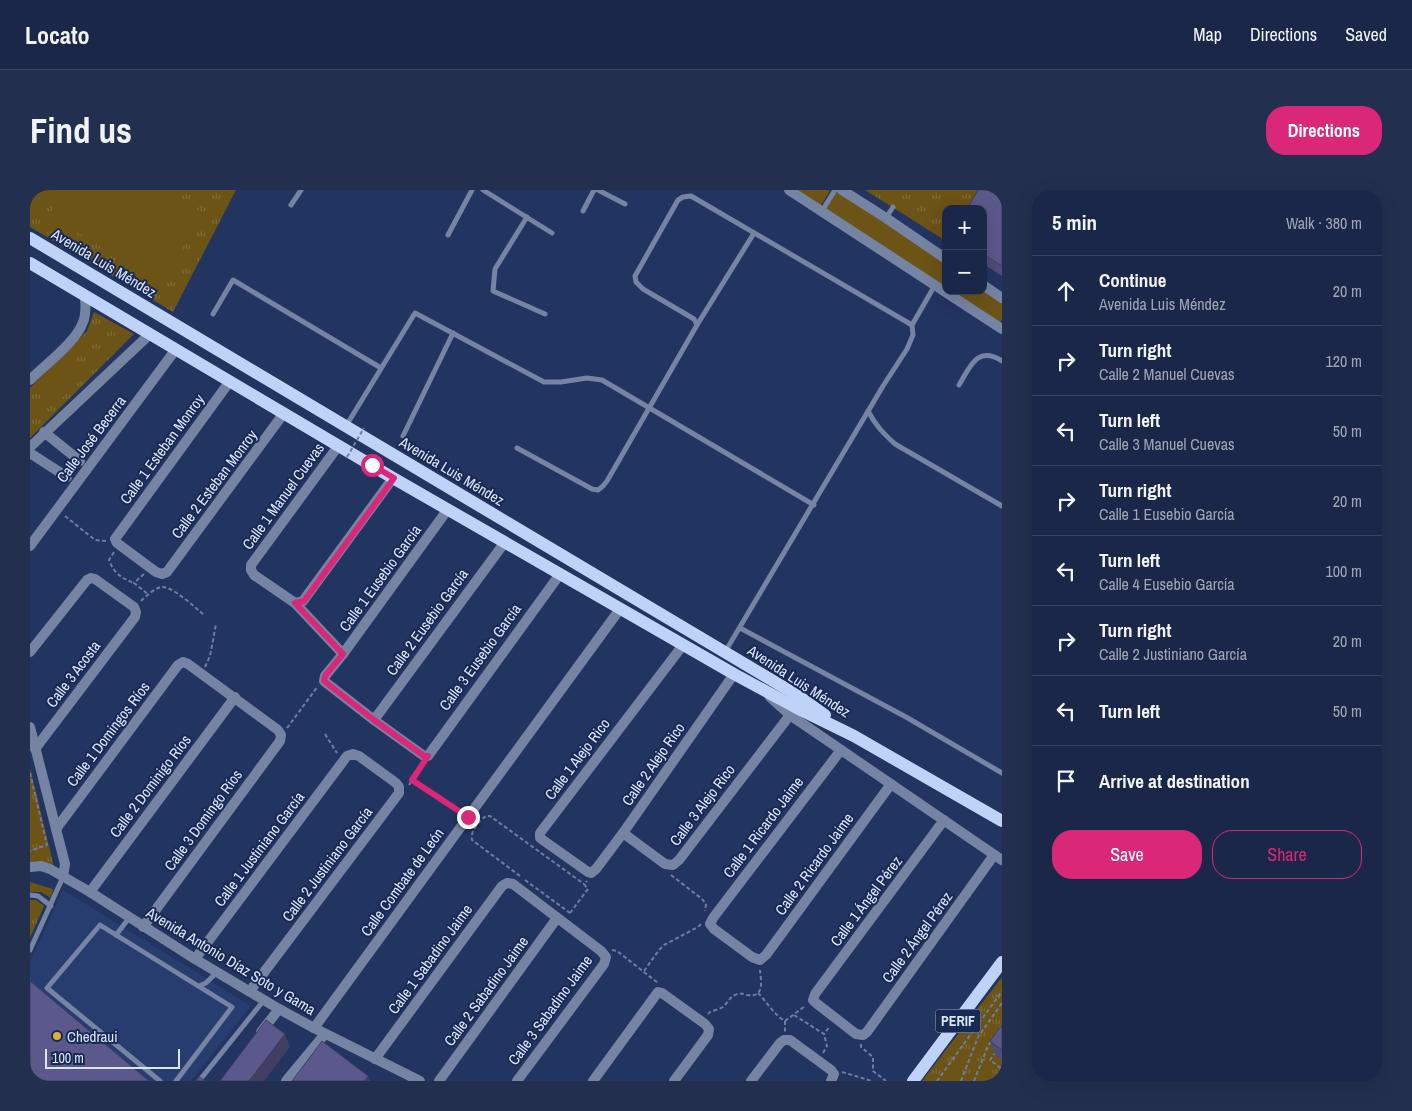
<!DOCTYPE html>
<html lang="en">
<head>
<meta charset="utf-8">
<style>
  body { margin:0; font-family:"Archivo Narrow",sans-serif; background:#232f4f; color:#f1f3f6 }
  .controls { position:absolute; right:15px; top:15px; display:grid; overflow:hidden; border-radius:10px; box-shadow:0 5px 20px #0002 }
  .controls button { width:45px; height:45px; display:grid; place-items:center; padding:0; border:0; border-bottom:1px solid #384460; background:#1a2748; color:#f1f3f6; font:25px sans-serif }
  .scale { position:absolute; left:15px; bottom:12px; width:135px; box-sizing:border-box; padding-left:5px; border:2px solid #dbe6fc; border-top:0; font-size:14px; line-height:18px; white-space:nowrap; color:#dbe6fc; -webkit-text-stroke:4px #182a54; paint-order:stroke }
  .stop { position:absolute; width:15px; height:15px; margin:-11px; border:4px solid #db2777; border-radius:50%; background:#fff }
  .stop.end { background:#db2777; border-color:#fff; box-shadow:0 1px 5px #0008 }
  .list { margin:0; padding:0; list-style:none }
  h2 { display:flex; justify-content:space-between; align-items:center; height:65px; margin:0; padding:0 20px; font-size:21px }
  h2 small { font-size:16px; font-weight:400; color:#9fa5b4 }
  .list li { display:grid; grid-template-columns:32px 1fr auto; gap:15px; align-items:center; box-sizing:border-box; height:70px; padding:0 20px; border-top:1px solid #384460 }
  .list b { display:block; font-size:19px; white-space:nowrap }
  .list p { margin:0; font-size:16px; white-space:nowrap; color:#9fa5b4 }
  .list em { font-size:16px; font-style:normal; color:#9fa5b4 }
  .actions { display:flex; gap:10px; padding:15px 20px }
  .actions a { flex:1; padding:11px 0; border:1px solid #db2777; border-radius:20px; text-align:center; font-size:18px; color:#db2777 }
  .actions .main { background:#db2777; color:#fff }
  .icon { flex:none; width:28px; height:28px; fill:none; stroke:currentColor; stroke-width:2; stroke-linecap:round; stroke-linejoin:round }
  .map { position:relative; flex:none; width:972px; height:891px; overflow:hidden; border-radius:20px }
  header { display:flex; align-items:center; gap:30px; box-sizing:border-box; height:70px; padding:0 25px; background:#1a2748; border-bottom:1px solid #384460 }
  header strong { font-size:24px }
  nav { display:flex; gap:28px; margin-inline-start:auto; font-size:18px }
  .intro { display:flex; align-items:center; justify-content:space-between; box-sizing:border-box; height:120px; padding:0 30px }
  h1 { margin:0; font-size:35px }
  .button { padding:12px 22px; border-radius:20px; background:#db2777; color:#fff; font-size:18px; font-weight:700 }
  main { display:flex; gap:30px; padding:0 30px }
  aside { flex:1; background:#1a2748; border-radius:20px; box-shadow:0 5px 20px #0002 }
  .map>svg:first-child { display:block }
</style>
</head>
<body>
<header>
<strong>Locato</strong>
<nav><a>Map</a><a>Directions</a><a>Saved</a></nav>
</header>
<div class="intro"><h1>Find us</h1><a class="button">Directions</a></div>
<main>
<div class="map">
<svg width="972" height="891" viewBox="0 0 972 891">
  <defs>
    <pattern id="grass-tufts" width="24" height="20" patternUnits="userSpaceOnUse" patternTransform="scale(1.25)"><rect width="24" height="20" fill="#6c5316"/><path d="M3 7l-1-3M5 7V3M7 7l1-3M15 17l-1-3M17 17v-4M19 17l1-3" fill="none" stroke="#806c39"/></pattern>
  </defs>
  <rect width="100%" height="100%" fill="#223460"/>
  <polygon fill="#273c6f" points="33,700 221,816 161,891 0,891 0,772"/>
  <g fill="url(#grass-tufts)">
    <polygon points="0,0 206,0 143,122 0,37"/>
    <polygon points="835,0 961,0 950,19 916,19 916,51"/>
    <polygon points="64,122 104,144 0,248 0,198 57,141"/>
    <polygon points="0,578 24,677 5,671 0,673"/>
    <polygon points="0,692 23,699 21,708 11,702 0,702"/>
    <polygon points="0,710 6,710 14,716 0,748"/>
    <polygon points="972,787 972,891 892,891"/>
  </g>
  <g fill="#6c5316">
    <polygon points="0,0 15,0 0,22"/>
    <polygon points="34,0 133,0 173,23 133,92 19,26"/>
    <polygon points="763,0 798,0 800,1 790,17"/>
    <polygon points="805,0 808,0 916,69 916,99 793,19"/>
    <polygon points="953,95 972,108 972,130 968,134 919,101 953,101"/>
    <polygon points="37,170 54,187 26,214 9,197"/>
    <polygon points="6,612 15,651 0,654 0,613"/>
  </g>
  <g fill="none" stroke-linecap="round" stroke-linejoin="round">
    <g stroke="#6e7da0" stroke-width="2" stroke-dasharray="4 2.5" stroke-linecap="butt">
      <polyline points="35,326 65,350 76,351"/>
      <path d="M 84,362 L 79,370 C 84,383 91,388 104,393"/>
      <polyline points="114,384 104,393 119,405"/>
      <path d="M 111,411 C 116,406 124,399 131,397 C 141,395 166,418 174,425"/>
      <polyline points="175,477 180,466 186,434"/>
      <polyline points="257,538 288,496"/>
      <polyline points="295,544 307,563"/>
      <polyline points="0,583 17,655 0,661"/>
      <polyline points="382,590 430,622"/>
      <polyline points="379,595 393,574"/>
      <polyline points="641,685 672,709 676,714 675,721"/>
      <path d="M 490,686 L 442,650 C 440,641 449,631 456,626 L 460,626 L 554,694"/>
      <polyline points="495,690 540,723"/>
      <polyline points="540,723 558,699 554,694 557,691"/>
      <polyline points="582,760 587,761 628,793"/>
      <polyline points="614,781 629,760 634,755 668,737 671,734"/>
      <path d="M 728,803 C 737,812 745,826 755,831 L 775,816"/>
      <path d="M 678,824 L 680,822 C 684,820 691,819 694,816 C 698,812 700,807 705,805 C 710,802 713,804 717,805 C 735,808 731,791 730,780"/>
      <polyline points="764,825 794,844 800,836"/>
      <polyline points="755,831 755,842"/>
      <polyline points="831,854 831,857 843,867 843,881 856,891"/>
      <polyline points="966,862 960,870 972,879"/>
      <polyline points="793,863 797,856 794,844"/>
      <polyline points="812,882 842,891"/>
      <polyline points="907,891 972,801"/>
      <polyline points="931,891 948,847 972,813"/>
      <polyline points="944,891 958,856 972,835"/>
    </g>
    <g stroke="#7684a3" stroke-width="5">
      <polyline points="453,0 522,43"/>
      <polyline points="568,0 595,14"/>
      <polyline points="261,15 271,0"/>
      <polyline points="553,21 564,0"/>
      <polyline points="792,21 805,0"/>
      <polyline points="497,27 465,79 463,101 515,124"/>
      <polyline points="856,28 863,17"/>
      <polyline points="418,45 442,0"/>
      <polyline points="183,124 203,90 351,178"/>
      <polyline points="667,135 724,43"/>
      <path d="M 929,195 C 940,177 947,155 972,171"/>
      <path d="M 838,221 C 846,236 853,243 865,254 L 972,316"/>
      <polyline points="316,236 385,123 514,192 531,192 557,188 572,190 784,315"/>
      <polyline points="373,246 423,143"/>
      <polyline points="487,258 562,299 568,300 573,296 577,291 667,135 664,129 613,99 606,92 605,86 648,10 653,7 661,6 882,135"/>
      <polyline points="710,438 876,527 972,583"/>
      <polyline points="695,462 853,196 877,159 883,145 882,135 905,95"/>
      <polyline points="0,705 8,706 21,716"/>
      <polyline points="86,745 99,728"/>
      <polyline points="0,760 33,687"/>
      <polyline points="169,796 176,793 187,782"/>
      <polyline points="130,891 17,798 70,735 202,817 146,891"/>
      <polyline points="169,891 234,810"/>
    </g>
    <g stroke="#7684a3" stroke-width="10">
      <polyline points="759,0 972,139"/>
      <polyline points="812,0 856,28 916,69"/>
      <polyline points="953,95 972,108"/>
      <path d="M 0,190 C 15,175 47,151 53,132 C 57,123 55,114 55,105"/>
      <polyline points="200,191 85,349 87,353 126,382 132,384 137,382 254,223"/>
      <polyline points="14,242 50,271"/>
      <polyline points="309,255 221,375 221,380 224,385 265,413 313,464"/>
      <polyline points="0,257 120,144"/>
      <polyline points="0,263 37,287"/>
      <polyline points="418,319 313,464 295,486 294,491 344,530 394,566 398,566 530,384"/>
      <polyline points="0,356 146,159"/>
      <polyline points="265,413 273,411 363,288"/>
      <polyline points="653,455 510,643 510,648 558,682 561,683 566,679 593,643 704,484"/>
      <polyline points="0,462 57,390 61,388 65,389 104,417 106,422 105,427 5,559"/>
      <polyline points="740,507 760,525 972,670"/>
      <polyline points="344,530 475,352"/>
      <polyline points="0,537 35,674 33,687"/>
      <polyline points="811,560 683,728 680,734 684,739 722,767 730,770 736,765 861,594"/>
      <polyline points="914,630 785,804 783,810 786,813 826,844 833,845 837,842 964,665"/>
      <polyline points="26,639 148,475 153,472 158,474 248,540 251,545 250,551 113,737"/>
      <polyline points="593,643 635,674 643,675 649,670 760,525"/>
      <polyline points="0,677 11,676 20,679 60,702 165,769 249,819 284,838 390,891"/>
      <polyline points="60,702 205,507"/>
      <polyline points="165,769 317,566 323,564 329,566 366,593 369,597 369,603 220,801"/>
      <polyline points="284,838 590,419"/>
      <polyline points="231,842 249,819"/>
      <polyline points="345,869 472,696 477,693 483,694 571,761 576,767 574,774 487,891"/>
      <polyline points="256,891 295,844"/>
      <polyline points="409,891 527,728"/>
      <polyline points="563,891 628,802 632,803 675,834 679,839 678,845 644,891"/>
      <polyline points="721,891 750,853 754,850 760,850 801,880 804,884 801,891"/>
    </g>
    <g stroke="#bfd2f8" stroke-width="12">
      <polyline points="0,48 770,507 795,525"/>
      <polyline points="0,73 363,288 704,484 765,517 824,546 972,631"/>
      <polyline points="883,891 972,772"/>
    </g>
    <polyline stroke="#6e7da0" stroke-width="2" stroke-dasharray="4 2.5" stroke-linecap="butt" points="317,267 334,238"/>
  </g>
  <g fill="#4e4c78">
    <polygon points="972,0 972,86 953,74 953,19"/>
    <polygon points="972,835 972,870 965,865 960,851"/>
  </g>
  <g fill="#403e61">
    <polygon points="255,844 260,857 234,891 219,891"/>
    <polygon points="338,886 340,891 335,891"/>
  </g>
  <g fill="#5b588b" stroke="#403e61">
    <polygon points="948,0 972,0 972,76 953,64 953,19 937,19"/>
    <polygon points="0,791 119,891 0,891"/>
    <polygon points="236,830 255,844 219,891 190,891"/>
    <polygon points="972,835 972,860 960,851"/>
    <polygon points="292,851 338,886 335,891 262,891"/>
    <polygon points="170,887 175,891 167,891"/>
  </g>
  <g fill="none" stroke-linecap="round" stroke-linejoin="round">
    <polyline stroke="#db2777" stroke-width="6" points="342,275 364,288 274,411 265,413 313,464 295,486 294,491 344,530 394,566 398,566 382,590 438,627"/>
  </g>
  <circle fill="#e1af34" stroke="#182a54" stroke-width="2" cx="27" cy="846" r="5"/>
  <g text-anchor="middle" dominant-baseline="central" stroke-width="4" stroke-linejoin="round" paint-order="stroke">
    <rect fill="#182a54" stroke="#a0aeca" stroke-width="1" x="905.5" y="819.5" width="45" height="23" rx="4"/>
    <g font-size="14" font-weight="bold" fill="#dbe6fc">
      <text x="928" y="831">PERIF</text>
    </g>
    <g font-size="15" fill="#dbe6fc" stroke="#182a54">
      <text transform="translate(74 73) rotate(31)">Avenida Luis Méndez</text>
      <text transform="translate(61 249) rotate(-53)">Calle José Becerra</text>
      <text transform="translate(132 259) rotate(-54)">Calle 1 Esteban Monroy</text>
      <text transform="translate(422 281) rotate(31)">Avenida Luis Méndez</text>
      <text transform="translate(184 294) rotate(-53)">Calle 2 Esteban Monroy</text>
      <text transform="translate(253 306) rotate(-54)">Calle 1 Manuel Cuevas</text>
      <text transform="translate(350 388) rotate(-54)">Calle 1 Eusebio García</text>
      <text transform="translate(397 432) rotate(-54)">Calle 2 Eusebio García</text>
      <text transform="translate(450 467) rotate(-54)">Calle 3 Eusebio García</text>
      <text transform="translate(43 484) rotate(-53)">Calle 3 Acosta</text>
      <text transform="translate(769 491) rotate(33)">Avenida Luis Méndez</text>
      <text transform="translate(78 544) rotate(-53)">Calle 1 Domingos Ríos</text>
      <text transform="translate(547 569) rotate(-53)">Calle 1 Alejo Rico</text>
      <text transform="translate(623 574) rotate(-55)">Calle 2 Alejo Rico</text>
      <text transform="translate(120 596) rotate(-53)">Calle 2 Dominigo Ríos</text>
      <text transform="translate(672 615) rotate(-53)">Calle 3 Alejo Rico</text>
      <text transform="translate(173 630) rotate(-54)">Calle 3 Domingo Ríos</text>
      <text transform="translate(733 637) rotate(-53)">Calle 1 Ricardo Jaime</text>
      <text transform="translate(229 659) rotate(-53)">Calle 1 Justiniano García</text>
      <text transform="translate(297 674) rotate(-53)">Calle 2 Justiniano García</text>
      <text transform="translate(784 674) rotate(-54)">Calle 2 Ricardo Jaime</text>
      <text transform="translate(372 692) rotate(-54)">Calle Combate de León</text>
      <text transform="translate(836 711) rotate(-53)">Calle 1 Ángel Pérez</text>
      <text transform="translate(887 747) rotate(-54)">Calle 2 Ángel Pérez</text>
      <text transform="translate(400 769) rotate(-54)">Calle 1 Sabadino Jaime</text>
      <text transform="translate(201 771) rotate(31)">Avenida Antonio Díaz Soto y Gama</text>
      <text transform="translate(456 801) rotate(-54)">Calle 2 Sabadino Jaime</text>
      <text transform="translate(520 820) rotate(-54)">Calle 3 Sabadino Jaime</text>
    </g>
    <g font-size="15" fill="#dbe6fc" stroke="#182a54" text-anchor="start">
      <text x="37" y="846">Chedraui</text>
    </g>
  </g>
</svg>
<div class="controls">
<button>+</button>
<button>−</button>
</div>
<div class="scale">100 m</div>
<div class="stop" style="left:342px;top:275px"></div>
<div class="stop end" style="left:438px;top:627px"></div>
</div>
<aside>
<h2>5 min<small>Walk · 380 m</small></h2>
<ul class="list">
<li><svg class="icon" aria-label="ahead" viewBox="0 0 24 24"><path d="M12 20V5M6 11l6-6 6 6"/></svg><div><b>Continue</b><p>Avenida Luis Méndez</p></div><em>20 m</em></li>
<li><svg class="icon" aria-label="right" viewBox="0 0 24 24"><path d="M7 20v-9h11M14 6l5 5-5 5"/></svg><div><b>Turn right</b><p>Calle 2 Manuel Cuevas</p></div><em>120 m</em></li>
<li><svg class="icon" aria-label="left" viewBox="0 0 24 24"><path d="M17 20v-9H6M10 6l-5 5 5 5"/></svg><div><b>Turn left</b><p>Calle 3 Manuel Cuevas</p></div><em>50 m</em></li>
<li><svg class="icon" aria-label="right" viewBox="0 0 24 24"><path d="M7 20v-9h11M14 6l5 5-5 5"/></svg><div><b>Turn right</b><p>Calle 1 Eusebio García</p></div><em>20 m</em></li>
<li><svg class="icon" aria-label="left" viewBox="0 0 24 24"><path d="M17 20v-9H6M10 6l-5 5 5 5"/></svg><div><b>Turn left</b><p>Calle 4 Eusebio García</p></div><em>100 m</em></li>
<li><svg class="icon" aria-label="right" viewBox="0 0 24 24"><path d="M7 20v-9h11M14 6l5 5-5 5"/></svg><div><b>Turn right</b><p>Calle 2 Justiniano García</p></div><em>20 m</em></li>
<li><svg class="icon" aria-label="left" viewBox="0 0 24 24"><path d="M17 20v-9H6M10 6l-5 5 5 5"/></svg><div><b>Turn left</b></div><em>50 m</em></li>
<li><svg class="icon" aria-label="arrive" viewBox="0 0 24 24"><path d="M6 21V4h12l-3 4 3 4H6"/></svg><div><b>Arrive at destination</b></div></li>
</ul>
<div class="actions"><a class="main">Save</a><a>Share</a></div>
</aside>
</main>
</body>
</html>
